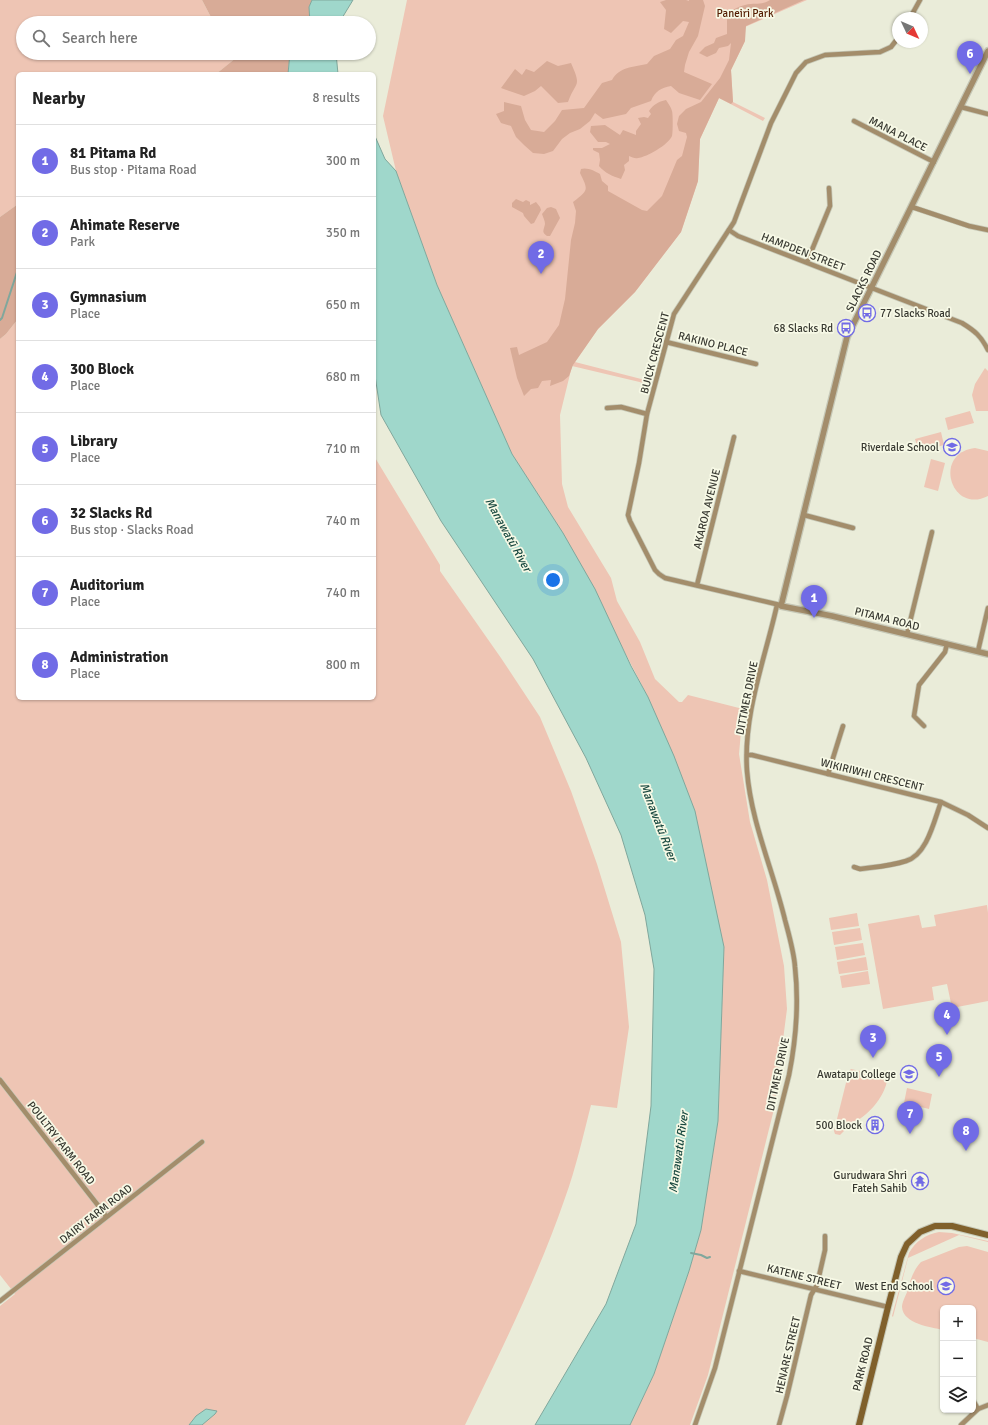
<!DOCTYPE html>
<html lang="en">
<head>
<meta charset="utf-8">
<style>
  body { margin:0; font-family:Signika,sans-serif; background:#f2f2f2; color:#222 }
  .controls { position:absolute; right:12px; bottom:12px; display:grid; overflow:hidden; border-radius:6px; box-shadow:0 1px 3px #0004 }
  .controls button { width:36px; height:36px; display:grid; place-items:center; padding:0; border:0; border-bottom:1px solid #e0e0e0; background:#fff; color:#222; font:20px sans-serif }
  .compass { position:absolute; left:892px; top:12px; width:36px; height:36px; border-radius:50%; background:#fff; box-shadow:0 1px 3px #0004; rotate:134deg }
  .you { position:absolute; left:553px; top:580px; width:14px; height:14px; margin:-10px; border:3px solid #fff; border-radius:50%; background:#1a73e8; box-shadow:0 0 0 6px #1a73e833 }
  .badge { display:grid; place-items:center; width:26px; height:26px; border-radius:50%; background:#716be6; color:#fff; font-size:13px; font-weight:700 }
  .pin { position:absolute; translate:-50% -33px; filter:drop-shadow(0 1px 2px #0008) }
  .pin::after { content:''; position:absolute; top:21px; width:14px; height:12px; background:inherit; clip-path:polygon(0 0,100% 0,50% 100%) }
  .list { margin:0; padding:0; list-style:none }
  h2 { display:flex; justify-content:space-between; align-items:center; height:52px; margin:0; padding:0 16px; font-size:17px }
  h2 small { font-size:13px; font-weight:400; color:#767676 }
  .list li { display:grid; grid-template-columns:26px 1fr auto; gap:12px; align-items:center; box-sizing:border-box; height:72px; padding:0 16px; border-top:1px solid #e0e0e0 }
  .list b { display:block; font-size:15px; white-space:nowrap }
  .list p { margin:0; font-size:13px; white-space:nowrap; color:#767676 }
  .list em { font-size:13px; font-style:normal; color:#767676 }
  .icon { flex:none; width:22px; height:22px; fill:none; stroke:currentColor; stroke-width:2; stroke-linecap:round; stroke-linejoin:round }
  .map { position:relative; flex:none; width:988px; height:1425px; overflow:hidden }
  .search { position:absolute; background:#fff; box-shadow:0 1px 3px #0004; left:16px; top:16px; width:360px; height:44px; display:flex; align-items:center; gap:10px; box-sizing:border-box; padding:0 14px; border-radius:22px; color:#767676; font-size:15px }
  .panel { position:absolute; background:#fff; box-shadow:0 1px 3px #0004; left:16px; top:72px; width:360px; height:628px; border-radius:6px }
  .map>svg:first-child { display:block }
</style>
</head>
<body>
<div class="map">
<svg width="988" height="1425" viewBox="0 0 988 1425">
  <rect width="100%" height="100%" fill="#eaecd9"/>
  <g fill="#eec5b4">
    <polygon points="0,0 202,0 214,23 23,23 23,53 242,53 216,74 18,74 18,204 0,217"/>
    <polygon points="407,0 807,0 745,27 745,41 731,70 733,102 765,118 763,121 719,98 700,139 698,181 681,232 635,292 598,329 575,362 649,381 648,384 572,366 560,415 562,484 568,507 611,578 617,601 640,642 655,679 679,702 682,702 688,695 743,709 739,754 750,822 767,880 784,966 787,1009 774,1109 708,1375 690,1425 630,1425 654,1374 689,1271 701,1230 718,1121 724,947 648,697 563,533 512,454 437,285 396,171 383,116"/>
    <path d="M 18,319 L 18,698 L 374,698 L 374,456 L 440,565 L 440,571 L 501,658 L 540,717 L 571,791 L 597,864 L 621,942 L 629,1027 L 617,1108 L 591,1105 C 583,1136 576,1168 565,1198 C 538,1276 501,1351 465,1425 L 0,1425 L 0,1306 L 15,1294 L 0,1275 L 0,339 L 6,334 Z"/>
    <polygon points="985,368 988,371 988,411 976,411 972,395 975,384"/>
    <polygon points="970,411 974,423 948,430 945,418"/>
    <polygon points="941,432 944,445 919,452 915,439"/>
    <path d="M 975,448 L 988,451 L 988,496 C 951,515 932,453 975,448 Z"/>
    <polygon points="931,459 945,463 938,491 924,487"/>
    <polygon points="987,905 988,913 988,1001 952,1008 947,984 932,987 934,1000 883,1009 868,924 919,915 922,928 936,926 934,915"/>
    <polygon points="857,913 859,926 831,930 829,918"/>
    <polygon points="860,928 862,940 834,945 832,932"/>
    <polygon points="863,943 865,955 837,960 835,947"/>
    <polygon points="866,957 868,970 839,974 837,962"/>
    <polygon points="868,971 870,984 842,988 840,976"/>
    <path d="M 851,1069 L 887,1077 C 888,1091 872,1111 861,1118 C 857,1121 854,1121 850,1122 L 844,1131 L 840,1135 L 835,1134 L 834,1131 L 849,1071 Z"/>
    <polygon points="907,1088 932,1094 929,1109 904,1103"/>
    <path d="M 939,1232 L 952,1233 L 988,1241 L 988,1242 L 959,1235 L 908,1258 L 893,1317 L 892,1316 L 909,1253 C 916,1241 925,1235 939,1232 Z"/>
    <path d="M 967,1246 L 988,1252 L 988,1342 L 973,1338 L 973,1308 L 943,1308 L 943,1330 C 931,1327 903,1324 902,1307 C 902,1302 906,1295 908,1290 C 910,1280 914,1269 921,1262 L 959,1247 Z"/>
  </g>
  <g fill="#d8ab97">
    <polygon points="202,0 312,0 309,7 310,23 214,23"/>
    <path d="M 666,0 L 686,0 L 689,1 L 689,0 L 703,0 L 705,6 L 698,36 L 689,52 L 685,65 L 684,72 L 712,84 L 700,100 L 679,93 L 671,86 C 661,88 655,91 651,101 L 631,108 L 626,114 L 603,119 L 595,113 L 590,121 L 580,129 L 570,133 L 562,139 L 553,151 L 544,154 L 533,153 L 524,145 L 516,137 L 511,126 L 501,123 L 496,114 L 504,111 L 504,102 L 521,106 L 525,120 L 531,130 L 544,132 L 555,121 L 562,110 L 584,108 L 602,83 L 612,80 C 619,67 633,67 647,64 L 654,56 L 670,49 L 676,40 L 683,36 L 689,22 L 683,21 L 671,33 L 664,29 L 666,10 L 660,2 Z"/>
    <path d="M 770,0 L 804,0 L 746,26 L 745,41 L 731,70 L 733,102 L 731,104 L 719,98 L 700,139 L 698,181 L 681,232 L 635,292 L 598,329 L 573,365 L 569,376 L 563,381 L 550,386 L 551,380 L 542,381 L 538,388 L 531,389 L 524,396 L 517,378 L 510,348 L 517,347 L 519,355 L 547,342 L 559,325 L 565,299 L 571,240 L 575,223 L 576,211 L 573,202 C 588,190 589,191 580,173 L 581,169 C 587,167 595,171 600,174 L 602,181 L 608,186 L 608,191 L 642,210 L 647,211 L 662,196 L 677,160 L 682,156 L 687,137 L 686,133 L 679,131 L 677,124 L 679,116 L 686,109 L 701,102 L 720,78 L 729,60 L 731,43 L 728,46 L 719,48 L 716,53 L 707,57 L 699,53 L 705,47 L 714,43 L 716,38 L 727,34 L 727,13 C 733,10 739,6 745,5 C 756,2 760,6 770,0 Z"/>
    <polygon points="242,53 290,53 288,74 216,74"/>
    <path d="M 547,61 L 558,66 L 571,63 C 582,88 576,80 568,102 L 558,103 L 541,86 L 535,91 L 524,96 L 501,88 L 515,69 L 522,75 L 526,69 L 534,72 Z"/>
    <path d="M 666,100 C 668,103 671,107 672,111 C 673,114 673,134 672,136 C 668,145 647,157 638,158 C 635,159 632,157 629,156 L 629,161 L 624,165 L 625,170 L 621,179 C 612,176 605,173 599,166 L 600,160 L 599,153 L 593,150 L 593,148 L 602,148 L 610,144 L 606,142 L 598,142 L 590,132 L 591,126 L 605,125 L 620,135 L 623,130 L 636,135 L 636,131 L 641,124 L 638,118 L 644,117 L 648,118 L 651,114 L 649,111 C 654,104 658,102 666,100 Z"/>
    <polygon points="516,199 523,202 526,200 530,202 530,205 536,202 540,207 541,210 534,223 531,224 524,216 523,213 512,207 512,203"/>
    <polygon points="18,204 18,319 6,334 0,339 0,217"/>
    <path d="M 551,207 L 556,209 L 560,218 L 550,236 L 547,236 C 541,232 544,230 545,224 C 545,221 543,217 542,214 L 547,208 Z"/>
  </g>
  <g fill="#9fd7cb" stroke="#80a79c">
    <polygon points="312,0 353,0 339,23 310,23 309,7"/>
    <polygon points="290,53 336,53 338,74 288,74"/>
    <polygon points="374,134 385,159 396,171 437,285 512,454 563,533 595,589 631,666 648,697 674,756 695,811 724,947 718,1121 701,1230 689,1271 654,1374 630,1425 535,1425 606,1304 636,1224 651,1106 654,969 645,915 621,835 586,758 533,659 441,521 381,415 374,369"/>
    <polygon points="206,1409 217,1411 215,1414 202,1425 189,1425 196,1416"/>
  </g>
  <g fill="none" stroke-linecap="round" stroke-linejoin="round">
    <g stroke="#80a79c" stroke-width="2">
      <polyline points="0,320 2,318 18,269"/>
      <polyline points="691,1253 701,1255 707,1258 710,1257"/>
    </g>
    <g stroke="#c6c8b7" stroke-width="6">
      <g id="minor">
        <polyline points="910,18 920,0"/>
        <polyline points="961,107 988,114"/>
        <polyline points="854,121 934,162"/>
        <polyline points="912,207 969,226 988,230"/>
        <path d="M 729,230 L 738,236 L 962,323 C 975,331 981,336 988,350"/>
        <polyline points="807,262 830,206 829,188"/>
        <polyline points="666,342 756,364"/>
        <polyline points="607,408 621,407 647,414"/>
        <polyline points="804,515 853,528"/>
        <polyline points="697,585 734,437"/>
        <polyline points="780,605 665,578 659,574 655,570 630,521 628,515 639,463 647,414 674,314 734,222 771,123 796,73 806,62 825,55 880,52 891,47 898,38"/>
        <polyline points="907,634 932,532"/>
        <polyline points="978,651 988,608"/>
        <polyline points="924,726 914,716 919,685 945,652 947,644"/>
        <polyline points="747,755 752,755 941,802 968,815 988,828"/>
        <polyline points="828,774 843,726"/>
        <path d="M 854,867 L 860,869 C 875,867 891,866 906,861 C 927,855 934,821 941,802"/>
        <polyline points="0,1080 104,1213 106,1217"/>
        <polyline points="739,1271 888,1307"/>
        <polyline points="0,1301 202,1142"/>
        <polyline points="973,1400 978,1409"/>
        <path d="M 695,1425 L 715,1368 L 789,1075 C 796,1040 799,1004 795,967 C 794,952 789,935 785,920 C 773,870 751,822 747,771 C 743,714 765,659 777,605"/>
        <polyline points="779,1425 787,1396 811,1295 817,1285 825,1250 825,1236"/>
        <polyline points="961,1425 978,1409 988,1405"/>
      </g>
    </g>
    <g stroke="#c6c8b7" stroke-width="8">
      <polyline id="tertiary" points="988,51 847,337 781,606 832,616 988,654"/>
    </g>
    <g stroke="#c6c8b7" stroke-width="8">
      <polyline id="secondary" points="859,1425 888,1307 901,1257 907,1244 920,1232 935,1226 952,1226 988,1235"/>
    </g>
    <use href="#minor" stroke="#a38d6b" stroke-width="4.5"/>
    <use href="#tertiary" stroke="#a38d6b" stroke-width="5.5"/>
    <use href="#secondary" stroke="#80602b" stroke-width="6"/>
  </g>
  <defs>
    <g id="bus-ring" transform="scale(0.9)"><circle r="9.5" fill="#f7f9e6" stroke="#716be6" stroke-width="1.5"/><path d="M-5-6H5V4H4V6H2V4H-2V6H-4V4H-5ZM-3.5-4V0h7V-4ZM-3.5 1.2v1.5H-2V1.2ZM2 1.2v1.5H3.5V1.2Z" fill="#716be6"/></g>
    <g id="school-ring" transform="scale(0.9)"><circle r="9.5" fill="#f7f9e6" stroke="#716be6" stroke-width="1.5"/><path d="M0-5L7-2L0 1L-7-2ZM-4 1L0 2.5L4 1V4Q0 6-4 4Z" fill="#716be6"/></g>
    <g id="building-ring" transform="scale(0.9)"><circle r="9.5" fill="#f7f9e6" stroke="#716be6" stroke-width="1.5"/><path d="M-4-6H4V6H1V3H-1V6H-4ZM-2.5-4.3h1.7v1.8h-1.7ZM.8-4.3h1.7v1.8H.8ZM-2.5-1h1.7V.8h-1.7ZM.8-1h1.7V.8H.8Z" fill="#716be6"/></g>
    <g id="temple-ring" transform="scale(0.9)"><circle r="9.5" fill="#f7f9e6" stroke="#716be6" stroke-width="1.5"/><path d="M0-6L5-2H3V0L6.5 2.5H4V6H1.5V3h-3V6H-4V2.5H-6.5L-3 0V-2H-5Z" fill="#716be6"/></g>
  </defs>
  <g fill-rule="evenodd">
    <use href="#bus-ring" x="867" y="313"/>
    <use href="#bus-ring" x="846" y="328"/>
    <use href="#school-ring" x="952" y="447"/>
    <use href="#school-ring" x="909" y="1074"/>
    <use href="#building-ring" x="875" y="1125"/>
    <use href="#temple-ring" x="920" y="1181"/>
    <use href="#school-ring" x="946" y="1286"/>
  </g>
  <g text-anchor="middle" dominant-baseline="central" stroke-width="3.5" stroke-linejoin="round" paint-order="stroke">
    <g font-size="11" fill="#531c00" stroke="#f7f9e6">
      <text x="745" y="13">Paneiri Park</text>
    </g>
    <g font-size="11" fill="#373830" stroke="#f7f9e6">
      <text transform="translate(898 134) rotate(27)">MANA PLACE</text>
      <text transform="translate(803 252) rotate(21)">HAMPDEN STREET</text>
      <text transform="translate(864 281) rotate(-64)">SLACKS ROAD</text>
      <text transform="translate(713 344) rotate(14)">RAKINO PLACE</text>
      <text transform="translate(655 353) rotate(-75)">BUICK CRESCENT</text>
      <text transform="translate(707 509) rotate(-76)">AKAROA AVENUE</text>
      <text transform="translate(887 619) rotate(14)">PITAMA ROAD</text>
      <text transform="translate(747 698) rotate(-79)">DITTMER DRIVE</text>
      <text transform="translate(872 775) rotate(14)">WIKIRIWHI CRESCENT</text>
      <text transform="translate(778 1074) rotate(-78)">DITTMER DRIVE</text>
      <text transform="translate(61 1143) rotate(52)">POULTRY FARM ROAD</text>
      <text transform="translate(96 1214) rotate(-38)">DAIRY FARM ROAD</text>
      <text transform="translate(804 1277) rotate(14)">KATENE STREET</text>
      <text transform="translate(788 1355) rotate(-77)">HENARE STREET</text>
      <text transform="translate(863 1364) rotate(-76)">PARK ROAD</text>
    </g>
    <g font-size="11" fill="#373830" stroke="#f7f9e6" text-anchor="end">
      <text x="880" y="313" text-anchor="start">77 Slacks Road</text>
      <text x="833" y="328">68 Slacks Rd</text>
      <text x="939" y="447">Riverdale School</text>
      <text x="896" y="1074">Awatapu College</text>
      <text x="862" y="1125">500 Block</text>
      <text x="907" y="1175">Gurudwara Shri<tspan x="907" dy="13">Fateh Sahib</tspan></text>
      <text x="933" y="1286">West End School</text>
    </g>
    <g font-size="12" font-style="italic" fill="#194940" stroke="#f7f9e6">
      <text transform="translate(508 535) rotate(61)">Manawatū River</text>
      <text transform="translate(658 822) rotate(69)">Manawatū River</text>
      <text transform="translate(679 1152) rotate(-82)">Manawatū River</text>
    </g>
  </g>
</svg>
<div class="controls">
<button>+</button>
<button>−</button>
<button><svg class="icon" aria-label="layers" viewBox="0 0 24 24"><path d="M12 4l9 5-9 5-9-5zM3 14l9 5 9-5"/></svg></button>
</div>
<svg class="compass" viewBox="-18 -18 36 36"><path d="M0-13l5 13h-10z" fill="#e53935"/><path d="M0 13l5-13h-10z" fill="#767676"/></svg>
<div class="you"></div>
<div class="pin badge" style="left:814px;top:618px">1</div>
<div class="pin badge" style="left:541px;top:274px">2</div>
<div class="pin badge" style="left:873px;top:1058px">3</div>
<div class="pin badge" style="left:947px;top:1035px">4</div>
<div class="pin badge" style="left:939px;top:1077px">5</div>
<div class="pin badge" style="left:970px;top:74px">6</div>
<div class="pin badge" style="left:910px;top:1134px">7</div>
<div class="pin badge" style="left:966px;top:1151px">8</div>
<div class="search"><svg class="icon" aria-label="search" viewBox="0 0 24 24"><circle cx="10" cy="10" r="6"/><path d="M15 15l6 6"/></svg>Search here</div>
<section class="panel">
<h2>Nearby<small>8 results</small></h2>
<ul class="list">
<li><span class="badge">1</span><div><b>81 Pitama Rd</b><p>Bus stop · Pitama Road</p></div><em>300 m</em></li>
<li><span class="badge">2</span><div><b>Ahimate Reserve</b><p>Park</p></div><em>350 m</em></li>
<li><span class="badge">3</span><div><b>Gymnasium</b><p>Place</p></div><em>650 m</em></li>
<li><span class="badge">4</span><div><b>300 Block</b><p>Place</p></div><em>680 m</em></li>
<li><span class="badge">5</span><div><b>Library</b><p>Place</p></div><em>710 m</em></li>
<li><span class="badge">6</span><div><b>32 Slacks Rd</b><p>Bus stop · Slacks Road</p></div><em>740 m</em></li>
<li><span class="badge">7</span><div><b>Auditorium</b><p>Place</p></div><em>740 m</em></li>
<li><span class="badge">8</span><div><b>Administration</b><p>Place</p></div><em>800 m</em></li>
</ul>
</section>
</div>
</body>
</html>
